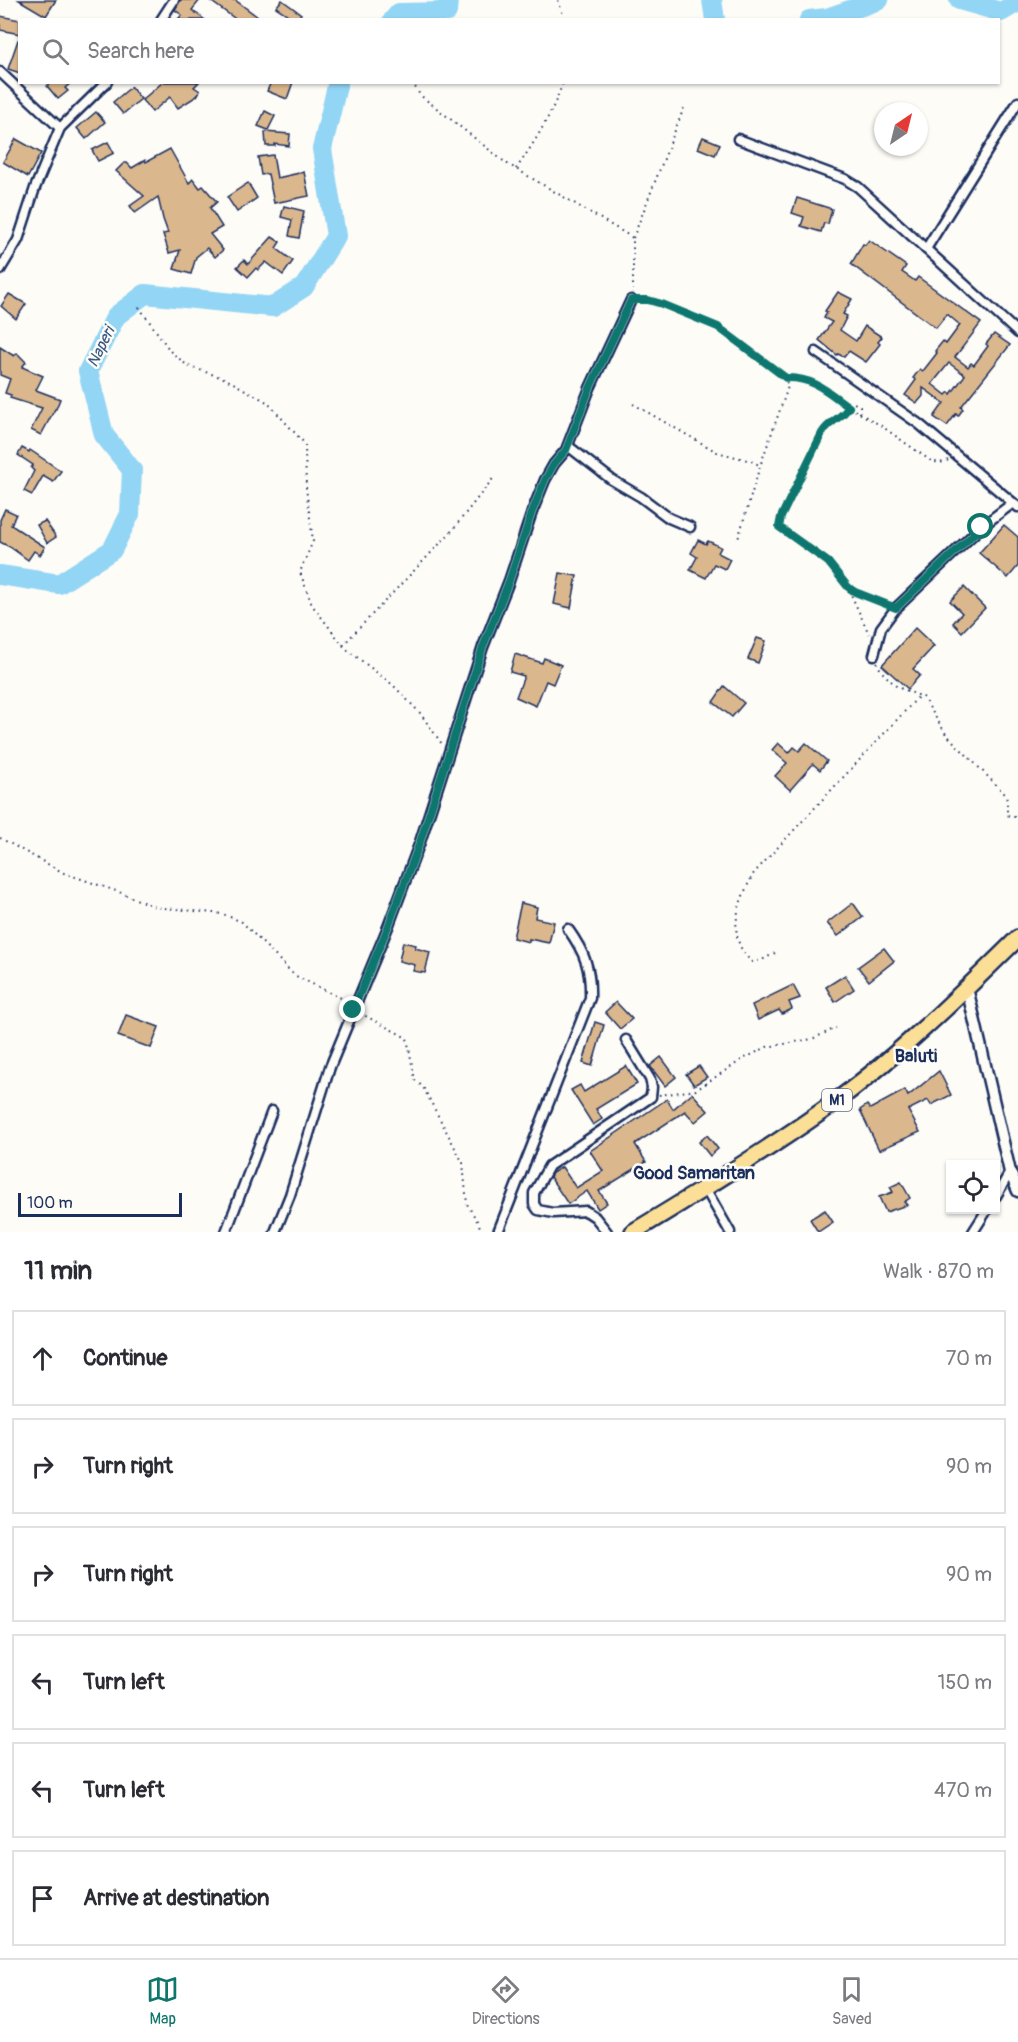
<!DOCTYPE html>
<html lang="en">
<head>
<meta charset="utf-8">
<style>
  body { margin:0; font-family:Pangolin,sans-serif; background:#f7f7f7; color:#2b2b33 }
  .controls { position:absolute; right:18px; bottom:18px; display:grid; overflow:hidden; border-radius:0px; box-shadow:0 2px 4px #0004 }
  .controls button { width:54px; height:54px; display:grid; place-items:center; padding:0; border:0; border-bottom:2px solid #e1e1e2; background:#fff; color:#2b2b33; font:30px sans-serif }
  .compass { position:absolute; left:874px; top:102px; width:54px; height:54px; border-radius:50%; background:#fff; box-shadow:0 2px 4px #0004; rotate:35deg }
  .scale { position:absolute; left:18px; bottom:15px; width:164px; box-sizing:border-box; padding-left:6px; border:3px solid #1b2f5e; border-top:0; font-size:16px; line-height:21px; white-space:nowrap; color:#1b2f5e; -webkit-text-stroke:4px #fdfcf7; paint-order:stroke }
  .stop { position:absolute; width:18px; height:18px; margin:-14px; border:4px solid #0f766e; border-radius:50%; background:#fff }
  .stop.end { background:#0f766e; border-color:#fff; box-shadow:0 2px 6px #0008 }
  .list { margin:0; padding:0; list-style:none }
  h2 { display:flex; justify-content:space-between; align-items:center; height:78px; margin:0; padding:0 24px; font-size:26px }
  h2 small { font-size:20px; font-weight:400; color:#7c7c81 }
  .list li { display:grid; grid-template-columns:39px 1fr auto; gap:18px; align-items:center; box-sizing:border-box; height:96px; margin:0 12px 12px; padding:0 12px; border:2px solid #e1e1e2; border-radius:0px }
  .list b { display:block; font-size:22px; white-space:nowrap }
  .list em { font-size:20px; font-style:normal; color:#7c7c81 }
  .icon { flex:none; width:33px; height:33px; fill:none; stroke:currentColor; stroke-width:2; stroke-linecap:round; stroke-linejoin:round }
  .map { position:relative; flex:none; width:1018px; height:1232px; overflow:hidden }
  .search { position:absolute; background:#fff; box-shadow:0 2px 4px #0004; left:18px; right:18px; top:18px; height:66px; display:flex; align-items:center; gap:15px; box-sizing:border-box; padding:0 21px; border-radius:0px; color:#7c7c81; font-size:22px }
  .sheet { height:726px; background:#fff }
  nav { display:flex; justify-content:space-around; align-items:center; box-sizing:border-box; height:84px; border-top:2px solid #e1e1e2; background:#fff; font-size:16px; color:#7c7c81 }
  nav a { display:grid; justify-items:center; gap:3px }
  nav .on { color:#0f766e }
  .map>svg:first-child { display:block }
</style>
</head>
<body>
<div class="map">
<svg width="1018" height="1232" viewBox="0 0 1018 1232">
  <rect width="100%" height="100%" fill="#fdfcf7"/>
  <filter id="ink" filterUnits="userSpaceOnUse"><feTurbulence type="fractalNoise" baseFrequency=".0167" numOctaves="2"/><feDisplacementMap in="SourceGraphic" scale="12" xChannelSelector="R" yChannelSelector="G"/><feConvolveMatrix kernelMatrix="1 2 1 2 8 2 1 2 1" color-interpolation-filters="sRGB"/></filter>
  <g filter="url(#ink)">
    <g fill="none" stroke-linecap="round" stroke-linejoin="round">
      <g stroke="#93d5f4" stroke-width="20">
        <polyline points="712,0 715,20"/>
        <polyline points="959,0 1001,12 1018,2"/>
        <polyline points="393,20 399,13 447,12 448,0"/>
        <polyline points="809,20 827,18 879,0"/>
        <polyline points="0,575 59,584 112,550 130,514 132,470 104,435 88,371 116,316 145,294 273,307 304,287 336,236 322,149 338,82"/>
      </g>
    </g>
    <g fill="#dbb78d" stroke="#1b2f5e" stroke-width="1.5" fill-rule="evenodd">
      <polygon points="19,0 56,0 46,16"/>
      <polygon points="180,0 200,0 192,10 205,20 177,20 182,15 175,10"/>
      <polygon points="209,0 235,0 262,20 237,20"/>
      <polygon points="282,0 301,14 297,20 285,20 288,15 276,7"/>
      <polygon points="0,16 20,20 20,34 0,30"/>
      <polygon points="18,40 20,40 20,73 8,69"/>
      <polygon points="52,82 72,82 65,88 68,91 58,99 47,86"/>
      <polygon points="163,82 199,82 194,87 200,91 197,96 178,108 170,97 152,112 142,100"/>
      <polygon points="271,82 293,82 287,99 267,91"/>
      <polygon points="131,87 141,99 123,114 113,102"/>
      <polygon points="265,111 275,116 268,130 258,126"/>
      <polygon points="96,112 105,122 86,139 77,128"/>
      <polygon points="265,132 290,134 289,146 275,144 275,146 266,146"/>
      <polygon points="703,137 720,144 715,155 698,148"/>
      <polygon points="16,139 41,153 28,177 3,162"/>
      <polygon points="108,142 114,153 98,161 92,150"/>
      <polygon points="170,149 189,183 193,179 200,188 203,186 217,202 210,208 222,227 210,234 223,250 215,257 207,248 196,257 191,274 174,269 180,250 169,253 163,234 168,233 163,219 158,197 135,213 130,206 144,196 116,171 124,163 127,163 132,168 145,160 146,162"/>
      <polygon points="273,155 277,178 304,172 309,196 274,203 268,174 261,175 258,157"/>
      <polygon points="248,183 257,198 237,212 227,197"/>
      <polygon points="797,198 832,209 828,224 824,223 821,232 801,226 804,217 792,213"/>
      <polygon points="284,206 304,211 299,238 289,236 292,220 281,217"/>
      <polygon points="272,237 280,242 276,248 293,261 283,275 266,262 258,270 256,268 248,277 237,267 244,260 248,264"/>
      <path d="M 869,240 L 906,266 L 902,272 L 915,281 L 918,277 L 981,323 L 955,357 L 968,367 L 971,363 L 974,365 L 988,346 L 986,344 L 994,334 L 1010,345 L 964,403 L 961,407 L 963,409 L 958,416 L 956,414 L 947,426 L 934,417 L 944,403 L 923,388 L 923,396 L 917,403 L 905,395 L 916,380 L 913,378 L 920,369 L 923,371 L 937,353 L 935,351 L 943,341 L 946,344 L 960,325 L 947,314 L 936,328 L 851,264 L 863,244 L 865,245 ZM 949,363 L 965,375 L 951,394 L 949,392 L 946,395 L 932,384 Z"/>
      <polygon points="838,292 852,299 843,314 847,316 840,330 856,341 865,326 882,337 878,342 880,344 866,362 849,351 844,357 838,354 837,355 819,340 832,322 824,318 827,312 825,311"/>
      <polygon points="9,294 26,304 16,319 1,306"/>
      <polygon points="0,347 14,356 17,353 26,362 22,367 43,376 36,390 60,399 56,409 55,409 41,435 31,430 42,408 10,398 11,395 5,393 10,379 0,375"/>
      <polygon points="22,448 29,452 30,450 61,471 53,482 43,476 32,495 24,491 34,471 31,468 33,465 18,455"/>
      <polygon points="5,509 16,514 11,525 45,547 40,555 34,551 28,560 10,547 0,542 0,520"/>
      <polygon points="45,521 56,537 47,543 37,525"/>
      <polygon points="1004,525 1018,537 1018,566 1008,578 979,553"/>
      <polygon points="698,540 706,544 708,541 721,547 718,553 730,559 725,569 714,564 706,578 690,570 697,557 691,553"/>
      <polygon points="560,573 577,576 571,608 554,604"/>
      <polygon points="964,587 985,608 962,632 953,623 962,613 950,601"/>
      <polygon points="915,628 934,646 913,669 920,675 908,689 882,665"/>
      <polygon points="757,638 766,641 758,663 748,659"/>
      <polygon points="515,654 542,663 544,658 561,665 553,684 546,681 536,706 516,697 524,676 510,672"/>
      <polygon points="724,686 744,703 732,717 713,702"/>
      <polygon points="778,743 789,753 794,747 799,751 806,743 827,761 820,770 813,764 790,790 775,776 787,763 772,750"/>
      <polygon points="521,903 537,907 535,918 554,922 549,943 529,939 529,942 513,938"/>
      <polygon points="853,903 863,917 838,936 827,923"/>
      <polygon points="403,942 416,945 415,948 430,952 425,973 413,971 415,965 399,961"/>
      <polygon points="884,948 894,961 869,981 858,967"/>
      <polygon points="845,975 854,989 835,1002 826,987"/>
      <polygon points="793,985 800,998 789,1002 792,1009 782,1014 779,1010 758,1020 752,1005"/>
      <polygon points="616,1002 632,1019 620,1029 605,1012"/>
      <polygon points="126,1015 159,1027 151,1048 118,1036"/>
      <polygon points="595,1022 604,1025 592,1066 583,1063"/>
      <polygon points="661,1057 676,1077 665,1086 650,1066"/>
      <polygon points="626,1066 637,1084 596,1109 602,1119 593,1125 571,1090 580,1085 584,1092"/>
      <polygon points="699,1066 707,1077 694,1085 686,1074"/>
      <polygon points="939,1071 951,1095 931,1105 928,1100 908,1110 920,1132 879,1150 860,1110 867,1105 870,1109 905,1090 908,1096"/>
      <polygon points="692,1093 708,1111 695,1122 685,1111 635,1144 646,1162 599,1191 607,1203 598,1209 587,1191 568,1204 550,1177 552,1173 562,1167 576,1188 603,1171 590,1151 667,1099 673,1109"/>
      <polygon points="707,1135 718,1149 710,1156 699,1142"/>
      <polygon points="901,1182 910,1198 904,1202 907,1205 886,1212 879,1197 893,1192 890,1187"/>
      <polygon points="825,1210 833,1222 818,1232 810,1219"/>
    </g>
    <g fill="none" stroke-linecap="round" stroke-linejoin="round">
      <g stroke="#1b2f5e" stroke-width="13">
        <g id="minor">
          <polyline points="161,20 174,0"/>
          <polyline points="0,72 60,128"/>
          <polyline points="738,139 845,179 858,187 1018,333"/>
          <polyline points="926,249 1018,102"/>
          <polyline points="0,270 18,240 35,188 60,128 107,82"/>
          <polyline points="816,352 919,424 1018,507"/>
          <polyline points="568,446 612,480 641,497 669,518 690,527"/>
          <polyline points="874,655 881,628 895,609 981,527 1013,503"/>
          <polyline points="705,1188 730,1232"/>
          <polyline points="996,1196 1010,1172"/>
          <polyline points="226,1232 272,1111"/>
          <polyline points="275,1232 290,1195 330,1067 388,927 420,842 483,647 509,581 532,512 545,480 554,464 566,450 590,388 631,300"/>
          <path d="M 498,1232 L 590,998 C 591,969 585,953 568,929"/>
          <polyline points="607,1232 595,1217 586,1211 553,1213 538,1210 534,1204 534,1193 549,1166 651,1097 652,1087 650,1079 626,1040"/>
          <polyline points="973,1232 987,1210"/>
        </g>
      </g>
      <g stroke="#1b2f5e" stroke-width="15">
        <polyline id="tertiary" points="967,988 1010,1172 1018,1191"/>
      </g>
      <g stroke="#1b2f5e" stroke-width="20">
        <path id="trunk" d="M 633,1232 C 696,1194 760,1155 821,1112 C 892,1062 956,999 1018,938"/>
      </g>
      <g stroke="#1b2f5e" stroke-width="2" stroke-dasharray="1.5 4.5" stroke-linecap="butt">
        <polyline points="558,0 565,20"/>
        <polyline points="412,82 420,95 506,163 633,238 633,290"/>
        <path d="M 516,169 C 535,142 552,114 563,82"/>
        <polyline points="633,238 685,105"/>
        <polyline points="638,301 648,301 662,304 718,327 786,378 788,386 786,393 760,466 738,539"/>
        <polyline points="139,307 171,352 188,366 226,379 267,402 305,444 306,488 313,541 300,572 312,605 345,648 393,685 420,713 442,744"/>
        <polyline points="786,378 800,378 813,382 849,407 880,425 931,461 940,463 949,460"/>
        <polyline points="633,404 717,452 751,461 759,465"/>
        <polyline points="860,413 860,406 854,403 845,413 826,427 781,517 779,527 785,533 828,562 848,587 855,592 888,605"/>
        <polyline points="849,590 869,634"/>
        <polyline points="343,645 450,533 495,476"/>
        <polyline points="877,662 881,671 897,687 923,697 946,734 1005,794 1007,800 1007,815 1018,818"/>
        <polyline points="0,838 64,873 119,892 155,907 223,914 242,922 294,975 341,998 346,1003"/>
        <path d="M 775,953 L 762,960 L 752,962 C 724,937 739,900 754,873 L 920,695"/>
        <polyline points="360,1013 407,1038 415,1080 423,1087 463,1163 467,1204 479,1224 481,1232"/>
        <polyline points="659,1095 696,1090 743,1059 767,1047 812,1039 836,1028"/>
      </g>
      <use href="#minor" stroke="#fdfcf7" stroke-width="8"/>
      <use href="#tertiary" stroke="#fdfcf7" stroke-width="10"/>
      <use href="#trunk" stroke="#fbdf96" stroke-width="15"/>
    </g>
  </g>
  <g fill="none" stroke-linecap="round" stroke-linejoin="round" filter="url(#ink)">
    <path stroke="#0f766e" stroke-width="8" d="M 353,1010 L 388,927 L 420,842 L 483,647 L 509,581 L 532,512 L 545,480 L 554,464 L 566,450 L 590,388 L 631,300 L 648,300 L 662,304 L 718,327 L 786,378 C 813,377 828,392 849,407 C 842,418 829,421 822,433 L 781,517 L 779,527 L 828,562 L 848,587 L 855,592 L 896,608 L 981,527"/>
  </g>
  <g text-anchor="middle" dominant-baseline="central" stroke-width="5" stroke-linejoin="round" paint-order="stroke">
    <rect fill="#fdfcf7" stroke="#5f6c8c" stroke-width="1.5" x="822" y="1089" width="30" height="22" rx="4.5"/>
    <g font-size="14" font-weight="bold" fill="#1b2f5e">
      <text x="837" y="1100">M1</text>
    </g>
    <g font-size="16" font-style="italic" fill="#395884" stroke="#fdfcf7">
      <text transform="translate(101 347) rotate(-64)">Naperi</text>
    </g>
    <g font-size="18" font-weight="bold" fill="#1b2f5e" stroke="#fdfcf7">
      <text x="916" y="1056">Baluti</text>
      <text x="694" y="1173">Good Samaritan</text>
    </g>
  </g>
</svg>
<div class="controls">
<button><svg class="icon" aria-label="locate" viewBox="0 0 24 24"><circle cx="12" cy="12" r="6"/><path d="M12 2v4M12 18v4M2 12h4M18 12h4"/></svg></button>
</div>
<svg class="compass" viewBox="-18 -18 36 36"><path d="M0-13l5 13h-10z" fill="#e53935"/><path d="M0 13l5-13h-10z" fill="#7c7c81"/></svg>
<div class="scale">100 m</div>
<div class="stop" style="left:981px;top:527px"></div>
<div class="stop end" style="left:353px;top:1010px"></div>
<div class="search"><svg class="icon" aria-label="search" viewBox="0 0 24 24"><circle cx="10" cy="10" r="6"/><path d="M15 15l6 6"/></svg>Search here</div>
</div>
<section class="sheet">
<h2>11 min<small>Walk · 870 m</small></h2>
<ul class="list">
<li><svg class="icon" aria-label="ahead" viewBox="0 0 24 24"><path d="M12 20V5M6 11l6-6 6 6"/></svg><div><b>Continue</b></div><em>70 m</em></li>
<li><svg class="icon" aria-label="right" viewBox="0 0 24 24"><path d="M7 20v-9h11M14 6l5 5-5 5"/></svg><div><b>Turn right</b></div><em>90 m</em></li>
<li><svg class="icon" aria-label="right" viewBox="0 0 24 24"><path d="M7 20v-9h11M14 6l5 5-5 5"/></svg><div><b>Turn right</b></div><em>90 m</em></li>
<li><svg class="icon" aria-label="left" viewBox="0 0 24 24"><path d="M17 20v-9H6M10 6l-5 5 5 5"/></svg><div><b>Turn left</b></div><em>150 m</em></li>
<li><svg class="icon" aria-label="left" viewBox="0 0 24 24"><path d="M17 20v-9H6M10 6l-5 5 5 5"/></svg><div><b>Turn left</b></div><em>470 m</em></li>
<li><svg class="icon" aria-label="arrive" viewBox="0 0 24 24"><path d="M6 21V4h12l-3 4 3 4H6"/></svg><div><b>Arrive at destination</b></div></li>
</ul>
</section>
<nav>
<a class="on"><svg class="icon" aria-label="map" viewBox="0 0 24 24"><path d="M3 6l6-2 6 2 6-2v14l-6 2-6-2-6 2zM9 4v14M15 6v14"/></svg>Map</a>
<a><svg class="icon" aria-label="directions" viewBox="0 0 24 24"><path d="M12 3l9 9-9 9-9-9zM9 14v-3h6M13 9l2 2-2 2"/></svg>Directions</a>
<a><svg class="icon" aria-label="saved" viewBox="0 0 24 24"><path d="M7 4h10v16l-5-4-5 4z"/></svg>Saved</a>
</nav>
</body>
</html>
